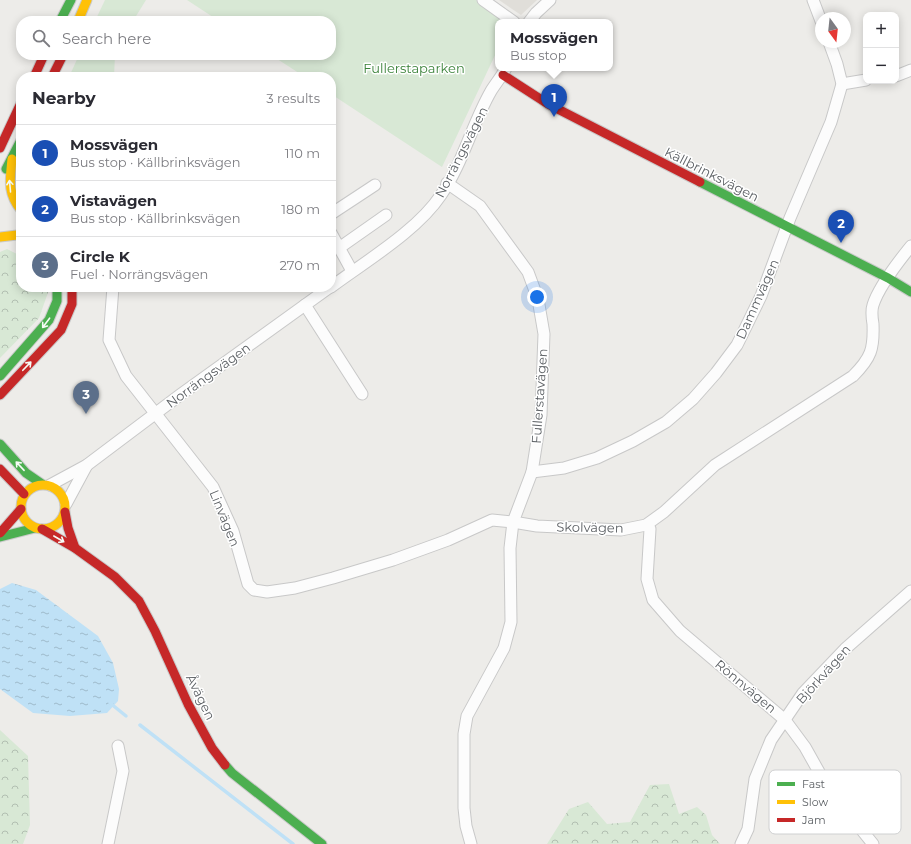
<!DOCTYPE html>
<html lang="en">
<head>
<meta charset="utf-8">
<style>
  body { margin:0; font-family:Montserrat,sans-serif; background:#f7f7f7; color:#2b2b33 }
  .controls { position:absolute; right:12px; top:12px; display:grid; overflow:hidden; border-radius:8px; box-shadow:0 2px 10px #0003 }
  .controls button { width:36px; height:36px; display:grid; place-items:center; padding:0; border:0; border-bottom:1px solid #e1e1e2; background:#fff; color:#2b2b33; font:20px sans-serif }
  .compass { position:absolute; left:815px; top:12px; width:36px; height:36px; border-radius:50%; background:#fff; box-shadow:0 2px 10px #0003; rotate:165deg }
  .you { position:absolute; left:537px; top:297px; width:14px; height:14px; margin:-10px; border:3px solid #fff; border-radius:50%; background:#1a73e8; box-shadow:0 0 0 6px #1a73e833 }
  .badge { display:grid; place-items:center; width:26px; height:26px; border-radius:50%; background:#1a73e8; color:#fff; font-size:13px; font-weight:700 }
  .pin { position:absolute; translate:-50% -33px; filter:drop-shadow(0 1px 2px #0008) }
  .pin::after { content:''; position:absolute; top:21px; width:14px; height:12px; background:inherit; clip-path:polygon(0 0,100% 0,50% 100%) }
  .popup { position:absolute; left:495px; top:19px; width:118px; height:52px; box-sizing:border-box; display:grid; place-content:center; border-radius:8px; background:#fff; filter:drop-shadow(0 1px 3px #0005); font-size:13px; white-space:nowrap; color:#7c7c81 }
  .popup b { font-size:15px; color:#2b2b33 }
  .popup::after { content:''; position:absolute; left:50%; top:100%; margin-left:-8px; border:8px solid transparent; border-top-color:#fff }
  .list { margin:0; padding:0; list-style:none }
  h2 { display:flex; justify-content:space-between; align-items:center; height:52px; margin:0; padding:0 16px; font-size:17px }
  h2 small { font-size:13px; font-weight:400; color:#7c7c81 }
  .list li { display:grid; grid-template-columns:26px 1fr auto; gap:12px; align-items:center; box-sizing:border-box; height:56px; padding:0 16px; border-top:1px solid #e1e1e2 }
  .list b { display:block; font-size:15px; white-space:nowrap }
  .list p { margin:0; font-size:13px; white-space:nowrap; color:#7c7c81 }
  .list em { font-size:13px; font-style:normal; color:#7c7c81 }
  .icon { flex:none; width:22px; height:22px; fill:none; stroke:currentColor; stroke-width:2; stroke-linecap:round; stroke-linejoin:round }
  .map { position:relative; flex:none; width:911px; height:844px; overflow:hidden }
  .search { position:absolute; background:#fff; box-shadow:0 2px 10px #0003; left:16px; top:16px; width:320px; height:44px; display:flex; align-items:center; gap:10px; box-sizing:border-box; padding:0 14px; border-radius:16px; color:#7c7c81; font-size:15px }
  .panel { position:absolute; background:#fff; box-shadow:0 2px 10px #0003; left:16px; top:72px; width:320px; height:220px; border-radius:16px }
  .map>svg:first-child { display:block }
</style>
</head>
<body>
<div class="map">
<svg width="911" height="844" viewBox="0 0 911 844">
  <defs>
    <pattern id="forest-crowns" width="20" height="18" patternUnits="userSpaceOnUse"><rect width="20" height="18" fill="#d8e8d5"/><path d="M2 6a3 3 0 1 1 6 0M12 15a3 3 0 1 1 6 0" fill="none" stroke="#b2bfb1"/></pattern>
    <pattern id="water-ripples" width="26" height="14" patternUnits="userSpaceOnUse"><rect width="26" height="14" fill="#bfe1f6"/><path d="M2 4q2-2 4 0t4 0M15 11q2-2 4 0t4 0" fill="none" stroke="#9ebacb"/></pattern>
  </defs>
  <rect width="100%" height="100%" fill="#edece9"/>
  <polygon fill="#e0ded9" points="499,0 537,0 521,15"/>
  <g fill="url(#forest-crowns)">
    <polygon points="7,249 21,256 21,287 50,287 39,318 0,358 0,252"/>
    <polygon points="0,730 28,756 30,825 23,844 0,844"/>
    <polygon points="669,784 679,814 697,807 706,815 712,835 720,844 547,844 569,809 588,802 607,824 630,822 650,785"/>
  </g>
  <g fill="#d8e8d5">
    <polygon points="105,0 146,0 133,21 95,21"/>
    <polygon points="187,0 476,0 509,22 498,22 498,49 442,167 331,94 331,77 305,77 271,55 331,55 331,21 219,21"/>
    <polygon points="79,55 115,55 114,77 69,77"/>
  </g>
  <polygon fill="url(#water-ripples)" points="12,583 36,590 98,636 113,663 119,689 118,701 107,713 70,716 33,713 0,689 0,589"/>
  <g fill="none" stroke-linecap="round" stroke-linejoin="round">
    <g stroke="#bfe1f6" stroke-width="3.5">
      <polyline points="110,703 126,716"/>
      <polyline points="140,725 293,844"/>
    </g>
    <g stroke="#c8c8c8" stroke-width="13">
      <g id="street">
        <polyline points="483,0 514,22"/>
        <polyline points="813,0 821,21"/>
        <polyline points="529,22 536,13 550,0"/>
        <polyline points="896,76 911,70"/>
        <polyline points="842,84 866,80"/>
        <polyline points="447,183 480,206 528,272 538,299 544,334 541,415 532,472 513,522 510,548 511,622 504,648 467,716 464,734 464,808 466,826 471,844"/>
        <polyline points="331,214 375,185"/>
        <polyline points="331,233 352,271"/>
        <polyline points="339,248 386,215"/>
        <path d="M 113,287 L 109,340 L 126,376 L 213,487 L 233,531 L 248,584 L 254,590 L 267,592 L 295,588 L 333,578 L 393,560 L 448,540 L 492,520 L 513,522 L 537,526 L 621,530 L 646,525 L 664,512 L 715,465 L 853,376 C 871,358 874,349 873,324 C 872,318 871,311 873,305 C 879,286 898,262 911,246"/>
        <path d="M 331,287 C 366,261 417,231 441,195 C 463,163 472,124 491,91 C 496,83 502,76 506,68"/>
        <polyline points="305,305 362,394"/>
        <polyline points="532,472 564,468 597,458 633,441 666,422 693,399 716,373 737,345 761,296 790,218 831,122 842,84 837,64 829,42"/>
        <polyline points="50,485 87,465 180,395 330,287"/>
        <polyline points="66,504 87,465"/>
        <polyline points="646,525 650,529 647,579 653,600 680,631 785,720 805,747 828,788 873,844"/>
        <polyline points="108,844 123,771 118,746"/>
        <polyline points="741,844 748,829 755,779 771,740 803,693 845,649 911,591"/>
      </g>
    </g>
    <g stroke="#cacaca" stroke-width="11">
      <g id="fast">
        <polyline points="60,21 71,0"/>
        <polyline points="6,169 21,140"/>
        <polyline points="700,182 888,278 911,292"/>
        <polyline points="0,376 49,320 57,301 57,287"/>
        <polyline points="0,444 26,473 42,484"/>
        <polyline points="0,537 35,528"/>
        <polyline points="225,765 232,773 322,844"/>
      </g>
    </g>
    <g stroke="#cacaca" stroke-width="11">
      <g id="slow">
        <polyline points="78,21 87,0"/>
        <path d="M 12,159 C 10,180 7,193 21,210"/>
        <polyline points="0,237 17,235 21,237"/>
        <circle cx="43" cy="507" r="22"/>
      </g>
    </g>
    <g stroke="#cacaca" stroke-width="11">
      <g id="jam">
        <polyline points="503,75 548,104 700,182"/>
        <polyline points="34,77 44,55"/>
        <polyline points="52,77 63,55"/>
        <polyline points="0,148 21,103"/>
        <polyline points="0,395 61,330 72,304 72,287"/>
        <polyline points="0,469 24,494"/>
        <polyline points="65,512 68,528 75,548"/>
        <polyline points="42,529 75,548 115,577 139,601 155,631 188,704 212,748 225,765"/>
        <polyline points="0,533 21,509"/>
      </g>
    </g>
    <use href="#street" stroke="#fcfcfc" stroke-width="11"/>
    <use href="#fast" stroke="#4caf50" stroke-width="9"/>
    <use href="#slow" stroke="#ffc107" stroke-width="9"/>
    <use href="#jam" stroke="#c62828" stroke-width="9"/>
  </g>
  <defs><path id="oneway-shaft" d="M-6 0H5M1.5-3L5.5 0L1.5 3" fill="none" stroke-width="1.6" stroke-linecap="round" stroke-linejoin="round"/></defs>
  <g stroke="#f6fbf6">
    <use href="#oneway-shaft" transform="translate(10 186) rotate(-95)"/>
    <use href="#oneway-shaft" transform="translate(46 323) rotate(127)"/>
    <use href="#oneway-shaft" transform="translate(27 366) rotate(-46)"/>
    <use href="#oneway-shaft" transform="translate(20 466) rotate(-133)"/>
    <use href="#oneway-shaft" transform="translate(59 539) rotate(30)"/>
  </g>
  <g text-anchor="middle" dominant-baseline="central" stroke-width="3" stroke-linejoin="round" paint-order="stroke">
    <g font-size="13" fill="#3a8239" stroke="#fff">
      <text x="414" y="68">Fullerstaparken</text>
    </g>
    <g font-size="13" fill="#5e6266" stroke="#fff">
      <text transform="translate(461 152) rotate(-63)">Norrängsvägen</text>
      <text transform="translate(712 174) rotate(27)">Källbrinksvägen</text>
      <text transform="translate(757 299) rotate(-66)">Dammvägen</text>
      <text transform="translate(208 375) rotate(-36)">Norrängsvägen</text>
      <text transform="translate(539 396) rotate(-86)">Fullerstavägen</text>
      <text transform="translate(225 518) rotate(68)">Linvägen</text>
      <text transform="translate(590 527) rotate(1)">Skolvägen</text>
      <text transform="translate(823 674) rotate(-48)">Björkvägen</text>
      <text transform="translate(746 686) rotate(40)">Rönnvägen</text>
      <text transform="translate(201 697) rotate(64)">Åvägen</text>
    </g>
  </g>
  <rect x="769" y="770" width="132" height="64" rx="6" fill="#fff" stroke="#cfd0d1" stroke-width="1"/>
  <rect x="777" y="782" width="18" height="4" fill="#4caf50"/>
  <rect x="777" y="800" width="18" height="4" fill="#ffc107"/>
  <rect x="777" y="818" width="18" height="4" fill="#c62828"/>
  <g font-size="11" fill="#5e6266">
    <text x="802" y="788">Fast</text>
    <text x="802" y="806">Slow</text>
    <text x="802" y="824">Jam</text>
  </g>
</svg>
<div class="controls">
<button>+</button>
<button>−</button>
</div>
<svg class="compass" viewBox="-18 -18 36 36"><path d="M0-13l5 13h-10z" fill="#e53935"/><path d="M0 13l5-13h-10z" fill="#7c7c81"/></svg>
<div class="you"></div>
<div class="pin badge" style="left:554px;top:117px;background:#1a4fb4">1</div>
<div class="popup"><b>Mossvägen</b>Bus stop</div>
<div class="pin badge" style="left:841px;top:243px;background:#1a4fb4">2</div>
<div class="pin badge" style="left:86px;top:414px;background:#5c6f8a">3</div>
<div class="search"><svg class="icon" aria-label="search" viewBox="0 0 24 24"><circle cx="10" cy="10" r="6"/><path d="M15 15l6 6"/></svg>Search here</div>
<section class="panel">
<h2>Nearby<small>3 results</small></h2>
<ul class="list">
<li><span class="badge" style="background:#1a4fb4">1</span><div><b>Mossvägen</b><p>Bus stop · Källbrinksvägen</p></div><em>110 m</em></li>
<li><span class="badge" style="background:#1a4fb4">2</span><div><b>Vistavägen</b><p>Bus stop · Källbrinksvägen</p></div><em>180 m</em></li>
<li><span class="badge" style="background:#5c6f8a">3</span><div><b>Circle K</b><p>Fuel · Norrängsvägen</p></div><em>270 m</em></li>
</ul>
</section>
</div>
</body>
</html>
